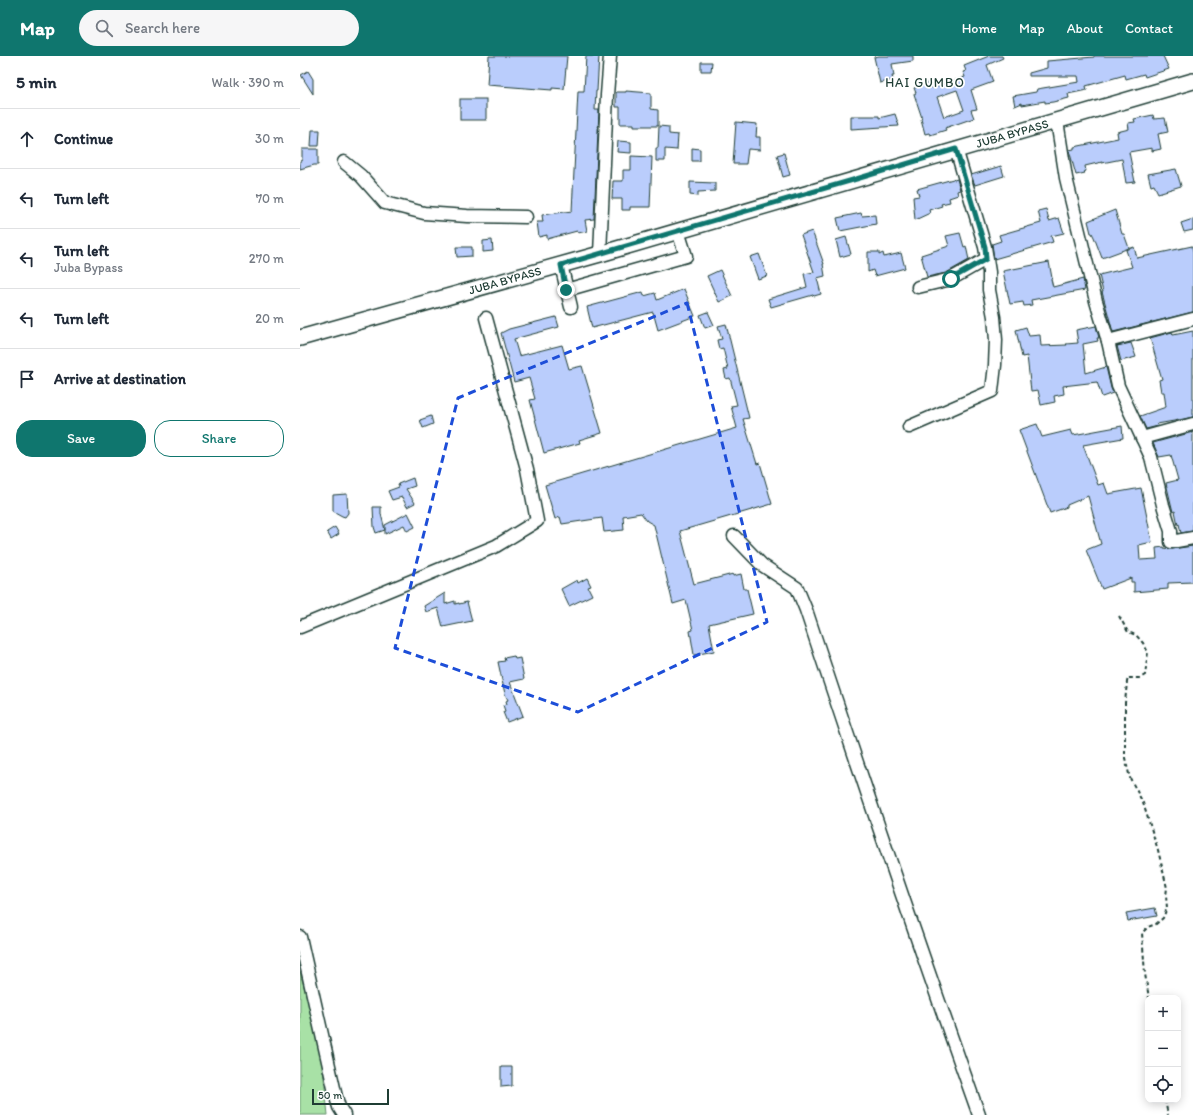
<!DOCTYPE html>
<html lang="en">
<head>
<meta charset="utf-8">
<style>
  body { margin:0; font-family:Itim,sans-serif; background:#f6f6f7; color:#1f2937 }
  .controls { position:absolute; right:12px; bottom:12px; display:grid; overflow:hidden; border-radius:8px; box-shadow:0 2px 10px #0003 }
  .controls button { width:36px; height:36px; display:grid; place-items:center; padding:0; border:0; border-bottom:1px solid #e0e1e3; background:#fff; color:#1f2937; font:20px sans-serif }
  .scale { position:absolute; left:12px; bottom:10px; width:77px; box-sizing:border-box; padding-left:4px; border:2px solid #1f3d34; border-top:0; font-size:11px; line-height:14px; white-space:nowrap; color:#1f3d34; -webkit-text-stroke:3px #fff; paint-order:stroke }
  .stop { position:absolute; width:12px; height:12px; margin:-9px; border:3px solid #0f766e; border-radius:50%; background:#fff }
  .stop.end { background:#0f766e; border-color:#fff; box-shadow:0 1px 4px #0008 }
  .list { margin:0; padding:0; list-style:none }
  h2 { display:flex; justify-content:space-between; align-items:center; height:52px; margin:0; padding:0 16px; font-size:17px }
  h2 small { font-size:13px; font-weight:400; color:#747a83 }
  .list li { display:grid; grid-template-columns:26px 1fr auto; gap:12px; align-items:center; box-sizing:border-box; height:60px; padding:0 16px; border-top:1px solid #e0e1e3 }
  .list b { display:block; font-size:15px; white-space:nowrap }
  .list p { margin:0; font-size:13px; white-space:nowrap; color:#747a83 }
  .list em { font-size:13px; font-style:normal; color:#747a83 }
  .actions { display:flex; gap:8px; padding:12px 16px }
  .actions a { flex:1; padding:9px 0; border:1px solid #0f766e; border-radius:16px; text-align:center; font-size:14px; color:#0f766e }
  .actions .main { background:#0f766e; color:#fff }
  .icon { flex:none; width:22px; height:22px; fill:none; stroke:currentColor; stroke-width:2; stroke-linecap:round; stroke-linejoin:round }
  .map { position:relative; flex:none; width:893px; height:1059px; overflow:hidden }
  header { display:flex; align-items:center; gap:24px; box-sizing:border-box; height:56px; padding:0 20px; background:#0f766e; color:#fff }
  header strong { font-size:19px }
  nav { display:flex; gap:22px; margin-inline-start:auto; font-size:14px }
  .search { width:280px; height:36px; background:#f6f6f7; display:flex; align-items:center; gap:10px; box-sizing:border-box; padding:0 14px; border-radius:22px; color:#747a83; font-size:15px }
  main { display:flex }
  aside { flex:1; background:#fff }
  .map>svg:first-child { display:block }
</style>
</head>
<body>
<header>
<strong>Map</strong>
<div class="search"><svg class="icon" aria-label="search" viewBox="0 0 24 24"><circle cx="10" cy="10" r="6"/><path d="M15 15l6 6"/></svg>Search here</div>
<nav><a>Home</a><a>Map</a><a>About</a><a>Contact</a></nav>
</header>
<main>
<aside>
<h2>5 min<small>Walk · 390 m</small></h2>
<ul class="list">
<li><svg class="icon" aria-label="ahead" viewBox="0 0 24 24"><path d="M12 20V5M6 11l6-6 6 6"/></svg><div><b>Continue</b></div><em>30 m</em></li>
<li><svg class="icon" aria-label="left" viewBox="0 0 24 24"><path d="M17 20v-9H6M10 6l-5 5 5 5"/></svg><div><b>Turn left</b></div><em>70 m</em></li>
<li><svg class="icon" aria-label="left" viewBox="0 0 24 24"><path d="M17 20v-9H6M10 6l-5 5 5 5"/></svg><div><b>Turn left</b><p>Juba Bypass</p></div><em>270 m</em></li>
<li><svg class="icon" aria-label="left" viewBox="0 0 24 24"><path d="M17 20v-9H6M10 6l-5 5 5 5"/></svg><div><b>Turn left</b></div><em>20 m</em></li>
<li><svg class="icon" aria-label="arrive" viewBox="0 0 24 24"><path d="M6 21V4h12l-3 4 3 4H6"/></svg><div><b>Arrive at destination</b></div></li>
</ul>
<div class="actions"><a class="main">Save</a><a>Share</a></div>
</aside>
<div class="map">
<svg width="893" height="1059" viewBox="0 0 893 1059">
  <rect width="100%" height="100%" fill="#fff"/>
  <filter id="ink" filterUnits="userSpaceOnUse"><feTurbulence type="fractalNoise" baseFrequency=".025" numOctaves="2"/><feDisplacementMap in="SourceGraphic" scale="8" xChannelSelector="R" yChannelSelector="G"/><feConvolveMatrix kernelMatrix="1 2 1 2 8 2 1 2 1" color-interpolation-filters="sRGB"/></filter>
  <g filter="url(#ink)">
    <polygon fill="#a8e1a6" stroke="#648f6d" points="0,916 21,994 28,1059 0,1059"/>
    <g fill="#bacdfc" stroke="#1f3d34" fill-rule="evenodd">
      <polygon points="189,0 267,0 264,33 252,32 252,34 187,29"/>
      <polygon points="286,0 299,0 297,35 296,35 295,54 299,54 294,163 285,164 287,175 278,177 277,175 247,183 247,179 239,181 237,166 243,166 242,159 272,155 278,35 284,35"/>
      <polygon points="579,0 613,0 613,5 592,8 594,20 592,20 593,24 580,27 574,1"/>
      <path d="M 689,0 L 702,0 L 703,2 L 687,9 L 693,26 L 671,34 L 677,53 L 671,54 L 674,62 L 645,72 L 646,74 L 630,79 L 629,77 L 625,78 L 621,63 L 622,62 L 614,38 L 616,37 L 614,32 L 630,26 L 632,32 L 665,21 L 663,16 L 666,15 L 664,10 ZM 657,34 L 664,54 L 644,61 L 637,41 Z"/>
      <polygon points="794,0 863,0 869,13 845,21 844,18 826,23 825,19 786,30 787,34 768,38 769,42 753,46 745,47 745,45 722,49 722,47 715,50 713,40 736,36 737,33 779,26 778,20 729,20 729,17 747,12 747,5 794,1"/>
      <polygon points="401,6 412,6 411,15 401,15"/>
      <polygon points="8,15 13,23 13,38 1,19"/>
      <polygon points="326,35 351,37 351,53 358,54 358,70 334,70 334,68 320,68 320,51 316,51 316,36 326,36"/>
      <rect x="160" y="43" width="26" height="21"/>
      <polygon points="595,58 599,70 551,73 551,60 579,60 579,62"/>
      <polygon points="853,59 854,63 865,62 868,76 858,78 861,93 852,95 852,92 829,96 835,126 826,127 822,103 802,107 802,106 785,110 786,115 784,116 785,117 776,119 769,94 774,93 774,91 818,82 817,76 829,73 828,67 835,66 834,63"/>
      <polygon points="436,66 457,68 456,81 460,81 460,94 448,93 446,108 433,108"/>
      <polygon points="359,70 369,71 369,78 378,79 377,94 365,93 365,105 356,105 356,92 358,92"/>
      <polygon points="12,74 20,74 19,90 11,90"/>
      <polygon points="318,85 331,86 331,97 317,96"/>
      <polygon points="392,92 400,93 400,105 392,105"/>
      <polygon points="2,93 18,93 18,109 14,109 0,113 0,105 2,104"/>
      <polygon points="484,97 490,119 483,121 477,99"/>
      <polygon points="331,100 352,101 350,151 330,151 330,154 322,154 322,143 312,143 313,125 323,125 323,114 331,114"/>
      <polygon points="701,110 704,120 675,129 671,119"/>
      <polygon points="876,113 881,130 858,137 854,129 851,130 848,118"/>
      <polygon points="653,123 654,124 657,123 660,134 657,135 658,139 649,142 650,146 641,148 642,150 629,154 630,157 615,164 613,141 619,140 617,133"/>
      <polygon points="390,126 415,127 415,135 398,136 398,140 390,139"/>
      <polygon points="746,153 749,165 759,162 764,177 751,180 753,186 694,203 692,188 701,185 699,179 741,167 738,155"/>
      <polygon points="815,154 822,178 824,178 829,192 802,202 794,181 792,177 791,177 788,165"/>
      <polygon points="561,157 562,160 575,159 576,168 540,175 537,162"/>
      <polygon points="893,163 893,174 884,176 881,167"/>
      <polygon points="512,175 524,208 523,208 525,220 517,222 521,238 514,240 513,239 471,251 468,243 507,231 504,218 514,216 501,179"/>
      <polygon points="660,177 664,191 666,190 669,204 646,217 627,221 621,199 649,190 646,180"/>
      <polygon points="546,181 551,198 540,201 536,184"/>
      <polygon points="192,184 193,195 183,196 183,185"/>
      <polygon points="892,190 893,196 893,256 813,276 802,236 803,236 799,219 832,211 826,194 834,191 837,202"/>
      <polygon points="156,191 172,191 172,200 157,201"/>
      <polygon points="568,196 579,196 579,199 583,197 584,201 601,197 605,212 575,220 573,214 568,216"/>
      <polygon points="459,198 467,220 458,223 450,201"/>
      <polygon points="749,206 752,222 751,223 753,231 783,223 785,234 731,244 732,249 724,250 723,246 710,248 703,215"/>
      <polygon points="420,214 432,240 419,246 407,220"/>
      <polygon points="384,233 395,260 358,274 353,256 292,272 287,251 343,236 344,240 355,237 357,244"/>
      <polygon points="408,256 414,269 405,272 400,259"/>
      <polygon points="256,261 259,271 214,283 219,300 262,289 269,313 282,310 302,377 279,384 280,387 244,397 230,344 235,343 229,322 214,326 201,277 209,273"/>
      <polygon points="426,268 449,362 443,363 457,408 460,407 472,448 380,475 394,528 433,518 433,520 441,518 444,533 447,533 453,558 409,568 414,595 394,599 390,575 393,574 386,544 373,548 354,469 347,465 341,457 323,460 324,474 304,476 302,462 262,468 260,461 255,463 245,429 437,372 431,350 437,349 430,322 426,323 424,314 428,313 423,292 419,293 417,284 422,283 418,270"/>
      <polygon points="796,270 799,282 797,282 798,285 783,288 786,317 806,311 811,332 813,337 802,341 797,326 763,330 764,338 754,340 755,346 741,349 738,334 731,335 727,300 722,301 716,274 726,271 729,280 740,279 741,290 767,289 766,288 778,287 776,274"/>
      <polygon points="893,275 893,361 874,365 857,368 858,370 846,373 840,360 866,351 864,336 861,336 859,324 862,323 850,282 872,276 873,279"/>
      <polygon points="831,287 836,301 821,305 817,290"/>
      <polygon points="131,360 133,368 123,372 120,364"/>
      <polygon points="737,368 742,381 771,374 773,379 822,370 823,382 783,389 798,429 804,427 808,438 841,432 852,486 839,489 840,504 857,503 856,492 864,491 864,492 872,493 893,490 893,526 868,527 868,533 834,536 834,526 831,526 831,522 802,533 786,494 801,488 788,440 767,449 767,451 750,457 719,374"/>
      <polygon points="893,376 893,475 881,477 879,468 878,469 875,455 873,456 866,427 878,424 871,399 859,401 853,387"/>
      <polygon points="113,422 115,430 106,433 115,447 107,451 102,441 92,444 88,435 99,431 98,428"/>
      <polygon points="47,438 48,457 45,461 42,460 33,455 33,439"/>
      <polygon points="73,451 81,451 81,458 85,474 85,469 108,457 115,471 107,475 104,469 85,478 85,474 76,477 74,471"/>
      <polygon points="35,471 39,478 31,483 27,476"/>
      <polygon points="287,522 291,530 288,531 292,539 269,550 261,533 277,524 278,527"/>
      <polygon points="145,537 145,548 155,545 155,548 159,547 159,548 167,546 172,565 143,571 138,552 126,556 124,550"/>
      <polygon points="214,600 215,603 220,602 224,623 210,626 223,660 207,666 203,656 205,655 203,649 207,648 206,645 208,644 205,638 198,606 205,605 204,602"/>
      <polygon points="855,852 857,860 828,865 826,857"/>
      <polygon points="201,1011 212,1011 212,1030 201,1031"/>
    </g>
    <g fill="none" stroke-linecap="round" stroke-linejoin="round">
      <g stroke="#1f3d34" stroke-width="15">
        <g id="minor">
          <polyline points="757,65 766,122 796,245 808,285 818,330 851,401 863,449 871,475 871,486 893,482"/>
          <polyline points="44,106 61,120 85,147 124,157 167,160 226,161"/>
          <polyline points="300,198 307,39 310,0"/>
          <polyline points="261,209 271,251"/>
          <polyline points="618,231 651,223 686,203"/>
          <polyline points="266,234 386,200 378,175"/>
          <polyline points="808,285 893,263"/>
          <polyline points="609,371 692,335 695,309 696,284 694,261 689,234 689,216 685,191 656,93"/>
          <polyline points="842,382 893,368"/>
          <path d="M 434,480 L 462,509 L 497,532 L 506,554 C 562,723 619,891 679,1059"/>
          <polyline points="0,571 196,490 237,465 227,413 186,262"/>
          <polyline points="0,881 36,1041 39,1051 44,1059"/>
        </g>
      </g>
      <g stroke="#1f3d34" stroke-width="18">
        <g id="major">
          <path id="s1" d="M 0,282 L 300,198 L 893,25"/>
        </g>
      </g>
      <g stroke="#1f3d34" stroke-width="2" stroke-dasharray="4 3" stroke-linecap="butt">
        <polyline points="819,560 828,576 836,579 843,587 848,596 845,619 840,622 828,622 827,626 825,647 825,702 830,722 843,747 858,794 867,832 866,840 867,852 863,862 856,868 848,871 842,877 845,918 849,942"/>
        <polyline points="865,1044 868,1059"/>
      </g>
      <use href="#minor" stroke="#fff" stroke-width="12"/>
      <use href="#major" stroke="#fff" stroke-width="15"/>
    </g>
  </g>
  <g fill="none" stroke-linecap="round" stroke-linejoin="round" filter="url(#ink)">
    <polyline stroke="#0f766e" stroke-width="5" points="266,234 261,209 553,124 656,93 685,191 686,203 651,223"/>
  </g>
  <path fill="none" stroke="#1d4ed8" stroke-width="3" stroke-dasharray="8 5" stroke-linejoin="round" d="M 387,247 L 467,566 L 278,656 L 95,592 L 158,342 Z"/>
  <g text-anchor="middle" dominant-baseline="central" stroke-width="3.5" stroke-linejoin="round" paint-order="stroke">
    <g font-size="12" fill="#1f3d34" stroke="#fff">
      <text stroke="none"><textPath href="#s1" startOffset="741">JUBA BYPASS</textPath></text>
      <text stroke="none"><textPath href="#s1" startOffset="213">JUBA BYPASS</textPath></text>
    </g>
    <g font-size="13" letter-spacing="1" fill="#1f3d34" stroke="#fff">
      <text x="625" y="26">HAI GUMBO</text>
    </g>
  </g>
</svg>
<div class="controls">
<button>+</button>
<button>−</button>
<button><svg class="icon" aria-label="locate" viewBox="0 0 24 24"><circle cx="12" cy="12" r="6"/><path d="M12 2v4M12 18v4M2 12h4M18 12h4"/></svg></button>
</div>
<div class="scale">50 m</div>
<div class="stop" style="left:651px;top:223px"></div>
<div class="stop end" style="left:266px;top:234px"></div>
</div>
</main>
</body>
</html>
